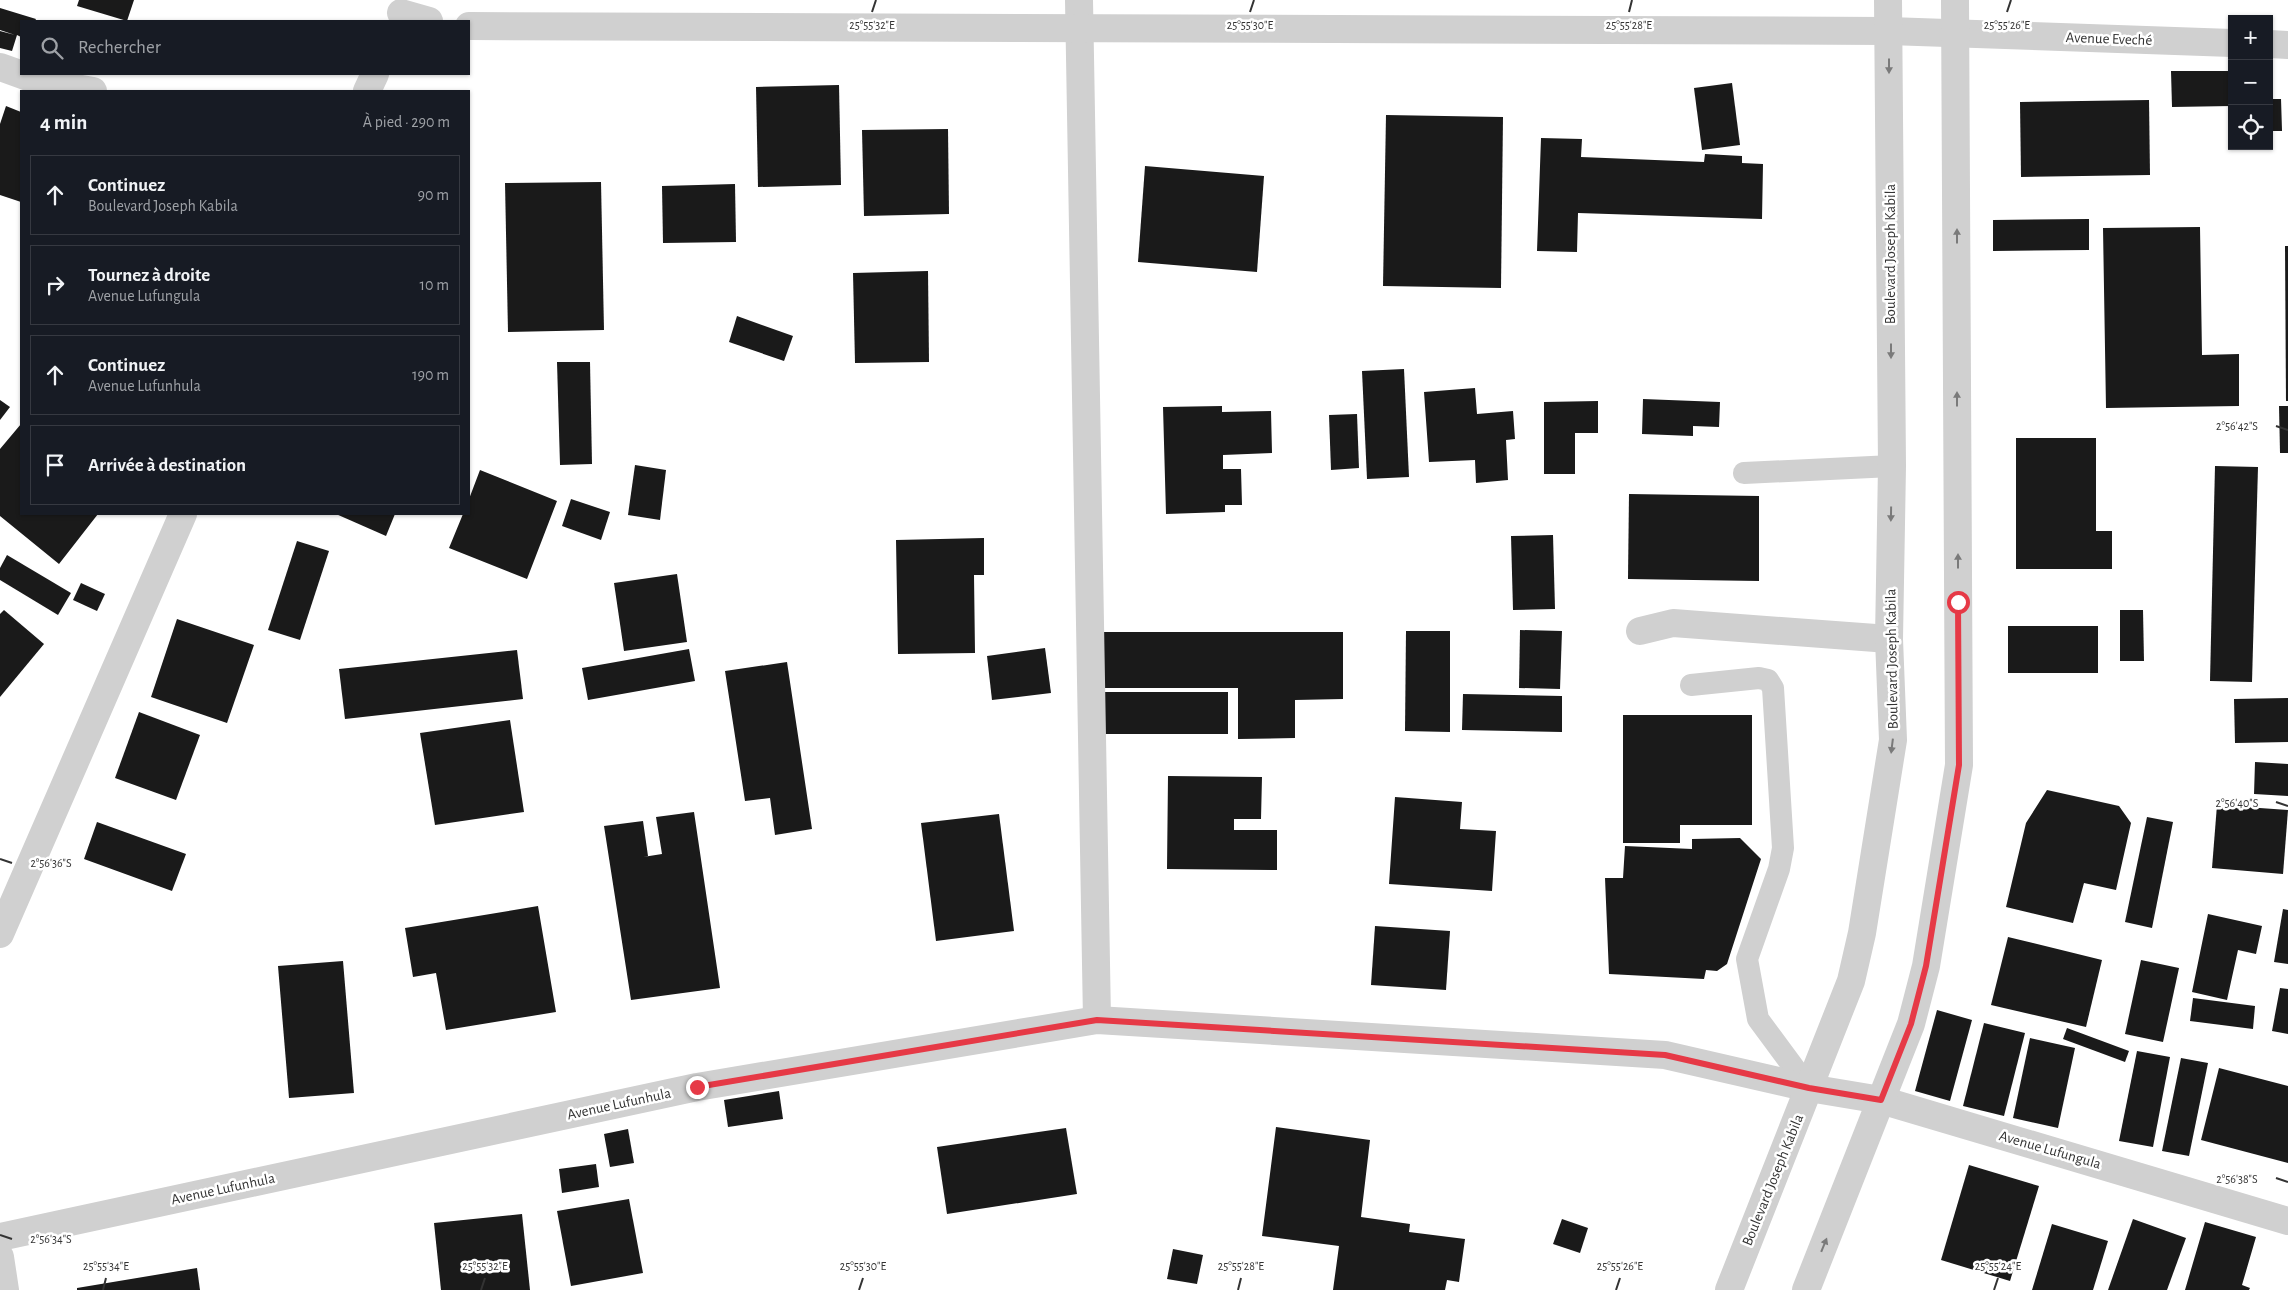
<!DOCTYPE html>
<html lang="fr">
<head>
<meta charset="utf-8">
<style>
  body { margin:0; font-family:"Alegreya Sans",sans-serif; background:#242831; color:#f1f3f6 }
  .controls { position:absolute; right:15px; top:15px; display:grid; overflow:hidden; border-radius:0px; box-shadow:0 1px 4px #0004 }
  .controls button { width:45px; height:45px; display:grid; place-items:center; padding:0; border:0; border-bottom:1px solid #363941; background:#171b24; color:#f1f3f6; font:25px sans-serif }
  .stop { position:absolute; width:15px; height:15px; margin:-11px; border:4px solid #e63946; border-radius:50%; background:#fff }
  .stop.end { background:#e63946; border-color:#fff; box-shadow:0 1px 5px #0008 }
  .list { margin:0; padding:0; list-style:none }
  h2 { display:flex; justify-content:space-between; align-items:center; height:65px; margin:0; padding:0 20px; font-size:21px }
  h2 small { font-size:16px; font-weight:400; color:#9ea1a6 }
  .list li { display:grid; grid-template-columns:32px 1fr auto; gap:15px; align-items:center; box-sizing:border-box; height:80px; margin:0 10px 10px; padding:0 10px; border:1px solid #363941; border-radius:0px }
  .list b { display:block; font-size:19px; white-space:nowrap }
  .list p { margin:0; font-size:16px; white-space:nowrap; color:#9ea1a6 }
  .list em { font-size:16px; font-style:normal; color:#9ea1a6 }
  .icon { flex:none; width:28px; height:28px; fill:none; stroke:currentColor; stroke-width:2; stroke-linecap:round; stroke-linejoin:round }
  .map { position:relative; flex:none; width:2288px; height:1290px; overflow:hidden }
  .search { position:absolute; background:#171b24; box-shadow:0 1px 4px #0004; left:20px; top:20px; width:450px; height:55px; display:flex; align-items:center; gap:12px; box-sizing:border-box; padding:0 18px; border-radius:0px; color:#9ea1a6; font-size:19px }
  .panel { position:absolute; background:#171b24; box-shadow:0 1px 4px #0004; left:20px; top:90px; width:450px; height:425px; border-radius:0px }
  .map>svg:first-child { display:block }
</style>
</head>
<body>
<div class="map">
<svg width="2288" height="1290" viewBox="0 0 2288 1290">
  <rect width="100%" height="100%" fill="#fff"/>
  <g fill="#1a1a1a">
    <polygon points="79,0 134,0 127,21 77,6"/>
    <polygon points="0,8 36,19 35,21 21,21 21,37 17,35 12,51 0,48 0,31 15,35 0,30"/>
    <polygon points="2171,71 2232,71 2232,106 2172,107"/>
    <polygon points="1732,83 1740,145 1702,150 1694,88"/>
    <polygon points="839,85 841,185 758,187 756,87"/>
    <polygon points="2269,99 2281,99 2282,131 2269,131"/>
    <polygon points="2149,100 2150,175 2021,177 2020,102"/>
    <polygon points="6,106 21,112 21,202 0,195 0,124"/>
    <polygon points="1386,115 1503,117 1501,288 1383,286"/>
    <polygon points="948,129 949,214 864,216 862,130"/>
    <polygon points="1541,138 1582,139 1581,157 1704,162 1705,154 1742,156 1742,163 1763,164 1762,219 1578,213 1577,252 1537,251"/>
    <polygon points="1145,166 1264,176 1257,272 1138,262"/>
    <polygon points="601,182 604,330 508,332 505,183"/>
    <polygon points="735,184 736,242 663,243 662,186"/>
    <polygon points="2089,219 2089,250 1993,251 1993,220"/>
    <polygon points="2200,227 2202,355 2239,354 2239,406 2106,408 2103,228"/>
    <polygon points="2285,246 2288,246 2288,401 2286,401"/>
    <polygon points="928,271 929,362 855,363 853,273"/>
    <polygon points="737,316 793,336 784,361 729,342"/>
    <polygon points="557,362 590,362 592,464 560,465"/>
    <polygon points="1404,369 1409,477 1367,479 1362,371"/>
    <polygon points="1475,388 1477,414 1513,411 1515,439 1506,440 1508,480 1476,483 1475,460 1429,462 1424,392"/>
    <polygon points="1643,399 1720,402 1719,427 1693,426 1693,436 1642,434"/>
    <polygon points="0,400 10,407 0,420"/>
    <polygon points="1598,401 1598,433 1575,433 1575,474 1544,474 1544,402"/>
    <polygon points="1222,406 1222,412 1271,411 1272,453 1223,455 1223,469 1241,469 1242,505 1225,505 1225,512 1166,514 1163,407"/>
    <polygon points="2279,406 2288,406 2288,453 2280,453"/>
    <polygon points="1357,414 1359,468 1331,470 1329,415"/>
    <polygon points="21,424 21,514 98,514 59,564 0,516 0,449"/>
    <polygon points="2016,438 2096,438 2096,531 2112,531 2112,569 2016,569"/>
    <polygon points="635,465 666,470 660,520 628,515"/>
    <polygon points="2215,466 2258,467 2252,682 2210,681"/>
    <polygon points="480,470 557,501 527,579 449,548 463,514 469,514 469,499"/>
    <polygon points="1629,494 1759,496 1759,581 1628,579"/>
    <polygon points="571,499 610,512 601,540 562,526"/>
    <polygon points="336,514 395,514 386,536"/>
    <polygon points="1553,535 1555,609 1513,610 1511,536"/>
    <polygon points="984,538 984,575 974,575 975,653 898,654 896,540"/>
    <polygon points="297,541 329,551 300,640 268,630"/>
    <polygon points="7,555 71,593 58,615 0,580 0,568"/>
    <polygon points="677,574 687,642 624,651 614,583"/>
    <polygon points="81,583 105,594 97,611 73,600"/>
    <polygon points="4,610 44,644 0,697 0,614"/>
    <polygon points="2120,610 2143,610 2144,661 2120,661"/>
    <polygon points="177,619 254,645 227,723 151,697"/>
    <rect x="2008" y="626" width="90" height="47"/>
    <polygon points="1520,630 1562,631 1560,689 1519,688"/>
    <polygon points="1406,631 1450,631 1450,732 1405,731"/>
    <polygon points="1093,632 1343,632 1343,699 1295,700 1295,738 1238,739 1238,688 1094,688"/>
    <polygon points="1045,648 1051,693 992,700 987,656"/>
    <polygon points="689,649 695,681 588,700 582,668"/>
    <polygon points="517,650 523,699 345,719 339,669"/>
    <polygon points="787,662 812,829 775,835 770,798 745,801 725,671"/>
    <rect x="1099" y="692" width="129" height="42"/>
    <polygon points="1463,694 1562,696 1562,732 1462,730"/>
    <polygon points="2288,698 2288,742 2235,743 2234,699"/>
    <polygon points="139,712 200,735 176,800 115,778"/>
    <polygon points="1623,715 1752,715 1752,825 1680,825 1680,843 1623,843"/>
    <polygon points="510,720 524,812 435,825 420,733"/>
    <polygon points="2255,762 2288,764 2288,796 2254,794"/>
    <polygon points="1168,776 1262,777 1261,819 1234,819 1234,830 1277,830 1277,870 1167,869"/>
    <polygon points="2047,790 2119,806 2131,823 2116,890 2084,883 2073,923 2006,907 2026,823"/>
    <polygon points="1395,797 1462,802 1460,829 1496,831 1492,891 1389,884"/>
    <polygon points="2217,805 2288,810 2283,874 2212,868"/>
    <polygon points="694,812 720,988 631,1000 604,826 643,821 648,856 643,857 662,854 656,817"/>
    <polygon points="999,814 1014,931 936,941 921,823"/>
    <polygon points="2147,817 2173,822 2152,928 2125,922"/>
    <polygon points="97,822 186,854 172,891 84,859"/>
    <polygon points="1740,838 1761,859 1727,964 1717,971 1706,970 1704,979 1609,974 1605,878 1623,878 1625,846 1692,849 1692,839"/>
    <polygon points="538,906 556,1012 446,1030 436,973 413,977 405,928"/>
    <polygon points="2283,909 2288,910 2288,964 2274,962"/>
    <polygon points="2208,914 2262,926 2256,954 2238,950 2227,1000 2192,992"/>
    <polygon points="1375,926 1450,931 1446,990 1371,985"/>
    <polygon points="2008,937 2102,960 2086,1027 1991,1005"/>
    <polygon points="2141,960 2179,968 2163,1042 2125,1034"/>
    <polygon points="343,961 354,1093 289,1098 278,966"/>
    <polygon points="2280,988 2288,989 2288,1034 2272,1031"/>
    <polygon points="2193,998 2255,1006 2253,1029 2190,1021"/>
    <polygon points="1937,1010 1972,1020 1950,1101 1915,1091"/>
    <polygon points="1984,1023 2025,1033 2004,1116 1963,1106"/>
    <polygon points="2067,1028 2129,1051 2125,1062 2063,1039"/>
    <polygon points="2030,1038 2075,1048 2058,1128 2013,1118"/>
    <polygon points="2137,1051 2170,1057 2153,1147 2119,1141"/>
    <polygon points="2181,1058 2208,1063 2189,1156 2162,1151"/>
    <polygon points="2219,1068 2288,1086 2288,1163 2201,1140"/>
    <polygon points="779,1091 783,1119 728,1127 724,1100"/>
    <polygon points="1276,1127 1370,1140 1361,1217 1410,1224 1409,1232 1465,1239 1459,1282 1447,1280 1445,1290 1333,1290 1339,1246 1262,1236"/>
    <polygon points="1066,1128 1077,1194 947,1214 937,1147"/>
    <polygon points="628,1129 634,1163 610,1167 604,1134"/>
    <polygon points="596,1164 599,1187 562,1193 559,1169"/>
    <polygon points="1969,1165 2039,1186 2010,1281 1941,1260"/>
    <polygon points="629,1199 643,1273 571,1286 557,1211"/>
    <polygon points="522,1214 530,1290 441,1290 434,1223"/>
    <polygon points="1562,1219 1588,1228 1580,1253 1553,1244"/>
    <polygon points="2133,1219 2186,1238 2167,1290 2108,1290"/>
    <polygon points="2205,1222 2256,1237 2242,1285 2250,1288 2249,1290 2185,1290"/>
    <polygon points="2052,1224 2108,1241 2093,1290 2032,1290"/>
    <polygon points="1173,1249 1203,1255 1197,1284 1167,1279"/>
    <polygon points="197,1268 200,1290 77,1290 77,1288"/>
  </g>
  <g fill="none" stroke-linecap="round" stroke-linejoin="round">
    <g stroke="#d0d0d0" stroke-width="22">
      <polyline points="1744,473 1892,466"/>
      <polyline points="1691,685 1759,678 1768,680 1773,688 1783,848 1779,869 1747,959 1758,1019 1809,1088"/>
    </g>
    <g stroke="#d0d0d0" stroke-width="28">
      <polyline points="1079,0 1097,1020"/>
      <polyline points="401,13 429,21"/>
      <polyline points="469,26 1889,31"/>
      <polyline points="0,67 42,82 93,91"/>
      <polyline points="367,91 375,74"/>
      <polyline points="1640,631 1673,623 1889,639"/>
      <polyline points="0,934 183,514"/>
      <polyline points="0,1237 697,1087 1097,1020 1665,1055 1809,1088 1881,1100 2288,1221"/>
      <polyline points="0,1257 5,1290"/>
    </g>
    <g stroke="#d0d0d0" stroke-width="28">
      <polyline points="1889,31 2232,43"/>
      <polyline points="2269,44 2288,45"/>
      <polyline points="1729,1290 1851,981 1862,933 1893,740 1889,639 1892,466 1888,0"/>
      <polyline points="1806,1290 1911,1024 1926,966 1959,765 1955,0"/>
    </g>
  </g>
  <defs><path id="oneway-solid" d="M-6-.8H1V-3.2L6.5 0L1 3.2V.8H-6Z" transform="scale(1.25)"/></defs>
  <g fill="#7a7a7a">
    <use href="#oneway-solid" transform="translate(1889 66) rotate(90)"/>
    <use href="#oneway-solid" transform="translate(1957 236) rotate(-90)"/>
    <use href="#oneway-solid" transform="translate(1891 351) rotate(90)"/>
    <use href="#oneway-solid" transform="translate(1957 399) rotate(-90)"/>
    <use href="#oneway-solid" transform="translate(1891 514) rotate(91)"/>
    <use href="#oneway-solid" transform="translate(1958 561) rotate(-90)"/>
    <use href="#oneway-solid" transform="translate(1892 746) rotate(97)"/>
    <use href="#oneway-solid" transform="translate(1824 1245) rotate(-68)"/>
  </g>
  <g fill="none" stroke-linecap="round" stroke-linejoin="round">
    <polyline stroke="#e63946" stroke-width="6" points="697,1087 1097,1020 1665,1055 1809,1088 1881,1100 1911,1024 1926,966 1959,765 1958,602"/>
  </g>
  <path fill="none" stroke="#333" stroke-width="2" d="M 872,12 L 876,0M 1250,12 L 1254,0M 1629,12 L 1632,0M 2007,12 L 2011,0M 2276,426 L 2288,430M 2276,802 L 2288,806M 0,859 L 12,863M 2276,1178 L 2288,1182M 0,1235 L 12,1239M 103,1290 L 106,1278M 481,1290 L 485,1278M 859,1290 L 863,1278M 1238,1290 L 1241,1278M 1616,1290 L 1620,1278M 1994,1290 L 1998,1278"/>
  <g text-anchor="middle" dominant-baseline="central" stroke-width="5" stroke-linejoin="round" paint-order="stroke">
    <g font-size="15" fill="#333" stroke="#fff">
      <text transform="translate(2109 39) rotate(2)">Avenue Eveché</text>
      <text transform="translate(1890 254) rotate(-90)">Boulevard Joseph Kabila</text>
      <text transform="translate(1892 659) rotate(-91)">Boulevard Joseph Kabila</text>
      <text transform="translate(619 1104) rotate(-12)">Avenue Lufunhula</text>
      <text transform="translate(2050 1150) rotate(16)">Avenue Lufungula</text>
      <text transform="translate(1773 1180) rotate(-68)">Boulevard Joseph Kabila</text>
      <text transform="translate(223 1189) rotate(-12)">Avenue Lufunhula</text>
    </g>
  </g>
  <g font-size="12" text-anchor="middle" fill="#333" stroke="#fff" stroke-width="5" stroke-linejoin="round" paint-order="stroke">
    <text x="872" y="29">25°55'32"E</text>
    <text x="1250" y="29">25°55'30"E</text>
    <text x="1629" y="29">25°55'28"E</text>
    <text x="2007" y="29">25°55'26"E</text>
    <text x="2237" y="430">2°56'42"S</text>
    <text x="2237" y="807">2°56'40"S</text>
    <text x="51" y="867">2°56'36"S</text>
    <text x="2237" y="1183">2°56'38"S</text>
    <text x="51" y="1243">2°56'34"S</text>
    <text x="106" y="1270">25°55'34"E</text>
    <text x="485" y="1270">25°55'32"E</text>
    <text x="863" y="1270">25°55'30"E</text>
    <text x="1241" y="1270">25°55'28"E</text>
    <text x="1620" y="1270">25°55'26"E</text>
    <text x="1998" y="1270">25°55'24"E</text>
  </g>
</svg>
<div class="controls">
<button>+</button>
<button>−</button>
<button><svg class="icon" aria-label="locate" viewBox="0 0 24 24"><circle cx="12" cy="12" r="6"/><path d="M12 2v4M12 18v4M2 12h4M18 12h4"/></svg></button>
</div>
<div class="stop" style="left:1958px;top:602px"></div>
<div class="stop end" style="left:697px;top:1087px"></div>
<div class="search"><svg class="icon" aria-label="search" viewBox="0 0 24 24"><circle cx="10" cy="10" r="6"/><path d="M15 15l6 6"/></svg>Rechercher</div>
<section class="panel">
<h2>4 min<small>À pied · 290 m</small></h2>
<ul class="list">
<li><svg class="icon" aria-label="ahead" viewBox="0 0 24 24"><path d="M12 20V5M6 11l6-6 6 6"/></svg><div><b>Continuez</b><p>Boulevard Joseph Kabila</p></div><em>90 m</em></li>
<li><svg class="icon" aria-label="right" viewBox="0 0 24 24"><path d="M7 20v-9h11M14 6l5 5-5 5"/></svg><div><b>Tournez à droite</b><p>Avenue Lufungula</p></div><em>10 m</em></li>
<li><svg class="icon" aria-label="ahead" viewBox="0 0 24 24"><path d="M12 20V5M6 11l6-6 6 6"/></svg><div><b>Continuez</b><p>Avenue Lufunhula</p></div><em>190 m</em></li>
<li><svg class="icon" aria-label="arrive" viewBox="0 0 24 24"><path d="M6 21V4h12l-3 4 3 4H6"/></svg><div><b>Arrivée à destination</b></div></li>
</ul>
</section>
</div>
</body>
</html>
